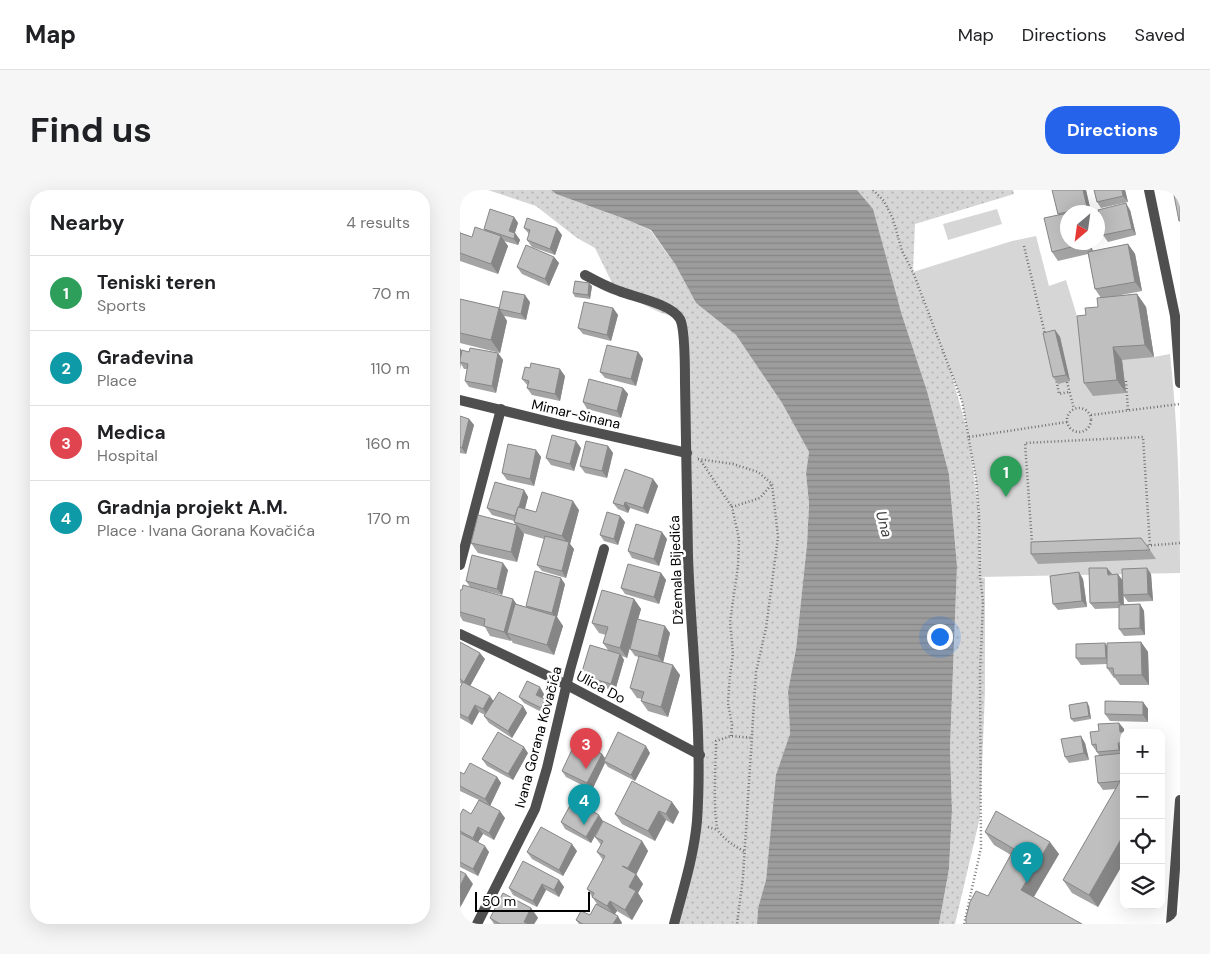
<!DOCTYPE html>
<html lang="en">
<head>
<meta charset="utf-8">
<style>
  body { margin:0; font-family:"DM Sans",sans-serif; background:#f6f6f6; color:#202124 }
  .controls { position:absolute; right:15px; bottom:15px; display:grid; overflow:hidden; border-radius:10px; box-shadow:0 5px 20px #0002 }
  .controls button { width:45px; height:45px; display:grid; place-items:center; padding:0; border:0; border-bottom:1px solid #e0e0e0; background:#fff; color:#202124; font:25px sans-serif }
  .compass { position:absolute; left:600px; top:15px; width:45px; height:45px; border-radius:50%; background:#fff; box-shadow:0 5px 20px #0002; rotate:209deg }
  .scale { position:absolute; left:15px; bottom:12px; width:115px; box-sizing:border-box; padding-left:5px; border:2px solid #000; border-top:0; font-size:14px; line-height:18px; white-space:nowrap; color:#000; -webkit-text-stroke:4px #fff; paint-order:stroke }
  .you { position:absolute; left:479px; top:446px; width:18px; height:18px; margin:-12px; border:4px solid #fff; border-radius:50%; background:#1a73e8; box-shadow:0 0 0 8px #1a73e833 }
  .badge { display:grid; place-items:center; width:32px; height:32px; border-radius:50%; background:#2563eb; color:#fff; font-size:16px; font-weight:700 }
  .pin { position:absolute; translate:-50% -41px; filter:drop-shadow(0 1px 2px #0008) }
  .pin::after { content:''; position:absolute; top:26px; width:18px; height:15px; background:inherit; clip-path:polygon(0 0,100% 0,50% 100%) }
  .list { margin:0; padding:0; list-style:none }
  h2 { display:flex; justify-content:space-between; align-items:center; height:65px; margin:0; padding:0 20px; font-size:21px }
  h2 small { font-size:16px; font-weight:400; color:#757577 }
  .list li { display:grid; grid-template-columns:32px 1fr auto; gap:15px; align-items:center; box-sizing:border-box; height:75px; padding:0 20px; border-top:1px solid #e0e0e0 }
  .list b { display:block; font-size:19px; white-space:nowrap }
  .list p { margin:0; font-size:16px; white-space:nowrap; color:#757577 }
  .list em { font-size:16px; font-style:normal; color:#757577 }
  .icon { flex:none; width:28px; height:28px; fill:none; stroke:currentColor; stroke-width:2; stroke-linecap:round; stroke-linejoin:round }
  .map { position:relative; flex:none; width:720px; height:734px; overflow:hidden; border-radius:20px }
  header { display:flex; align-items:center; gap:30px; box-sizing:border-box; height:70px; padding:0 25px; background:#fff; border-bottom:1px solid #e0e0e0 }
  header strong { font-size:24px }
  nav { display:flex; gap:28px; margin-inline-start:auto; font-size:18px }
  .intro { display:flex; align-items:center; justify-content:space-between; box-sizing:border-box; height:120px; padding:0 30px }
  h1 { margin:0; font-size:35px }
  .button { padding:12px 22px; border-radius:20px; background:#2563eb; color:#fff; font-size:18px; font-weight:700 }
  main { display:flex; gap:30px; padding:0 30px }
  aside { flex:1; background:#fff; border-radius:20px; box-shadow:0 5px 20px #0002 }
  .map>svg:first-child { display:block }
</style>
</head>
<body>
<header>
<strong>Map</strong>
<nav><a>Map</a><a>Directions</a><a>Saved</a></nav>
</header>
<div class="intro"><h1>Find us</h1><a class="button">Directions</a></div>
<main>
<aside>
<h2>Nearby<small>4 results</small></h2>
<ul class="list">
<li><span class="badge" style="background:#2e9e5b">1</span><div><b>Teniski teren</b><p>Sports</p></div><em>70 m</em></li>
<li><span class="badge" style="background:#0f9aa8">2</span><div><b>Građevina</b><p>Place</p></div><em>110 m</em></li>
<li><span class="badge" style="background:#e0444e">3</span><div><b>Medica</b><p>Hospital</p></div><em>160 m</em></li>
<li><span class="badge" style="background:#0f9aa8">4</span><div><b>Gradnja projekt A.M.</b><p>Place · Ivana Gorana Kovačića</p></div><em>170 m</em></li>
</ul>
</aside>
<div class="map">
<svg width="720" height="734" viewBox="0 0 720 734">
  <defs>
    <pattern id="grass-dots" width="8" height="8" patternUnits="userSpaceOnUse" patternTransform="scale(1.25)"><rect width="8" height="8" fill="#d6d6d6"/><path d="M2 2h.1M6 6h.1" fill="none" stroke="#b6b6b6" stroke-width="1.8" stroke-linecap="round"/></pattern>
    <pattern id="water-rules" width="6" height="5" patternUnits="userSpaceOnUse" patternTransform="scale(1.25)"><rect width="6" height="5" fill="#9d9d9d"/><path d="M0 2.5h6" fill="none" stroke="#858585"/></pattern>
  </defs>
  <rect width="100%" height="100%" fill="#fff"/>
  <g fill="url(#grass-dots)">
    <polygon points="28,0 91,0 96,4 165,29 190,40 215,74 236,113 276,145 322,213 349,262 346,283 349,314 347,354 336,459 328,501 330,544 317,585 306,690 298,718 297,734 214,734 237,634 220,129 199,122 156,101 135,58 117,48 76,16"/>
    <polygon points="397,0 553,0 554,4 455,34 453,82 489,175 509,247 519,325 520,387 525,388 525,502 520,627 495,734 479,734 489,679 492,620 490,558 497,376 489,284 467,201 441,122"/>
  </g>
  <g fill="#d6d6d6">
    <polygon points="537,19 542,34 488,50 483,34"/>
    <path d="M 576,46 L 589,96 L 606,90 L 617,126 L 664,118 L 686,117 L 694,167 L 710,164 C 718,237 720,310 720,383 L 520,387 L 519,325 L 516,289 L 502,211 L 453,82 L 552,51 Z"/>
  </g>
  <polygon fill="url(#water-rules)" points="91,0 397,0 413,19 441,122 467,201 489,284 497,376 490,558 492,620 489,679 479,734 297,734 298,718 306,690 316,585 330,544 328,501 336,459 347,354 349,314 346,283 349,262 322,213 276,145 236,113 215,74 191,40 165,29 96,4"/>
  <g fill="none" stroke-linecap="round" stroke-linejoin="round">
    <g stroke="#717171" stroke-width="2.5" stroke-dasharray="1 2.5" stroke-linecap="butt">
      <polyline points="413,0 424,11 433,29 442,61 453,82 502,211 516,289 519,325 520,387 523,412 520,481 521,658 504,734"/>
      <polyline points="564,56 585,144"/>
      <polyline points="596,188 599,204 609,202"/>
      <polyline points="666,191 668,221"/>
      <polyline points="607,192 614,219"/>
      <circle cx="619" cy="230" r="12"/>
      <polyline points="631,225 720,214"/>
      <polyline points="509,247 607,232"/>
      <polyline points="238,269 273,274 298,282 312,294 318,347 306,438 296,482 283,687 277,734"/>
      <polyline points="241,271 272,317"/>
      <polyline points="572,353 565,253 683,247 690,356"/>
      <polyline points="684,356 720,353"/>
      <polyline points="271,546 272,535 268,513 270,485 273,464 270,432 278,376 279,349 272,317 300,308 312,294"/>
      <polyline points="248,637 258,640"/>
      <path d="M 284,661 C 274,656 266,651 259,642 C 252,631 256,568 256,551 L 271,546 L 293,548"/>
    </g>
    <g stroke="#4f4f4f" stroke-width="10">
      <path d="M 125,85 C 136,91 147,97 159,101 C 174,107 212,114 220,129 C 225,138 225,180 225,193 C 226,251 227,309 228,366 C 231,455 243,543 237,631 C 234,665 223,700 214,734"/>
      <polyline points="0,210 102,235 227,263"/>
      <polyline points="0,375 41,219"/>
      <polyline points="0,444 107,495 240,565"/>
      <polyline points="17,734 75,619 87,578 110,480 144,359"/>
    </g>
    <g stroke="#4f4f4f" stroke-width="10">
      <polyline points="689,0 715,126 720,193"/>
      <polyline points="711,734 720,610"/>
    </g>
  </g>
  <g fill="#a4a4a4">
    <polygon points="592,0 626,0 631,22 608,22 630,52 633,61 668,54 675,64 682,101 656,106 677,104 686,117 694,167 662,170 666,203 633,206 624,193 626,125 638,117 641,108 635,99 628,64 598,71 592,62 598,25"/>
    <polygon points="634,0 665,0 668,12 641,18 637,12"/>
    <polygon points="670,20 676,45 648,52 643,45"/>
    <polygon points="54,27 58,33 55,43 60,50 58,55 44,51 48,56 38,84 0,71 0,41 1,43 12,47 25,40 24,39"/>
    <polygon points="64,38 102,45 95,65 72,57 67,50 69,44"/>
    <polygon points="94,67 99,73 89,96 62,84 57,77"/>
    <polygon points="132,96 130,109 115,107 113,103"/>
    <polygon points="0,109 39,118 39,119 70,112 66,130 44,126 47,131 40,163 0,153"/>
    <polygon points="153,118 158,125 151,151 123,144 118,138"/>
    <polygon points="595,140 600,147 610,191 598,194 593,187"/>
    <polygon points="0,158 2,161 38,163 43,170 36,203 9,197 5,191 7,179 4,179 1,174 0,180"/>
    <polygon points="178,162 183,169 176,196 145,188 140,182"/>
    <polygon points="105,186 100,211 72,205 67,198 68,196 62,189"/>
    <polygon points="163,198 168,204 161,228 127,219 123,212"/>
    <polygon points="0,226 9,229 14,235 6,264 0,263"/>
    <polygon points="148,256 153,263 147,288 125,283 120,276"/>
    <polygon points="121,258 114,281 91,275 86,268"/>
    <polygon points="76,260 81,267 74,296 47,290 42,283"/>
    <polygon points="193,289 198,296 188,324 170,318 168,323 158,319 153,313"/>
    <polygon points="64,300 68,307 65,319 76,322 119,320 110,354 114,359 106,388 82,381 77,375 84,349 63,343 64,344 57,372 18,363 11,353 55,334 54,331 32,325 27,318"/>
    <polygon points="165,332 158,355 144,351 140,345"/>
    <polygon points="207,349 199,376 172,368 168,361"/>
    <polygon points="690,360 696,369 578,374 571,364"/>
    <polygon points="48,380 42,405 10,397 6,391"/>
    <polygon points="201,383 206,390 199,414 165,404 161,398"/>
    <polygon points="691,384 693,411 668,412 663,405 664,414 680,414 684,421 685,445 664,446 659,439 659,418 635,419 630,413 652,385 662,391"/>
    <polygon points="623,389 627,417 598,420 593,414"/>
    <polygon points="105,394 97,427 103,436 94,465 53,453 51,450 51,451 30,446 25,437 3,431 0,426 0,400 53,409 56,414 66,417"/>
    <polygon points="174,409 181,419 178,429 210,443 203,472 220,485 208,527 188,521 181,511 182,509 177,508 170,498 179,467 175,466 170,459 173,445 167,468 162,466 164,470 155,501 126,492 121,485 148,460 143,453 146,445 139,443 132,433"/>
    <polygon points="0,452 25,469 10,496 33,511 63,516 67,523 52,548 29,533 24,526 25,525 19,522 12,535 0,528 0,497 2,494 0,493"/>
    <polygon points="681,452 688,462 689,495 660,495 655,488 654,488 647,478 647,474 621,475 616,468 647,456"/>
    <polygon points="84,504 82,508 90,516 85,524 64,513 59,507"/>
    <polygon points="683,512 688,519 688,532 650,531 645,524"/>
    <polygon points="629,516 631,529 614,532 611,529"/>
    <polygon points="659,533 664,539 664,542 666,543 664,543 664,559 663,559 663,563 664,563 664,672 638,717 612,703 603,690 656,599 643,600 638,593 639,565 632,555 639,541"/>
    <polygon points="625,553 629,570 609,573 605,567"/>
    <polygon points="68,563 53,590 27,576 22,569"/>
    <polygon points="190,563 175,591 148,577 145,573 132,600 106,587 102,581 142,564 145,568"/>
    <polygon points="0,582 4,584 37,587 41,593 30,616 45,628 34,650 23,644 18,652 29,662 18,686 0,677 0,625 11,624 19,610 0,601"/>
    <polygon points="212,612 219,622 213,634 206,630 195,651 162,634 155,624"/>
    <polygon points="143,631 131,653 105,639 101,632"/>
    <polygon points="525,642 599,664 574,707 528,706 551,665 534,655"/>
    <polygon points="135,647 182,651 188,661 176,684 183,694 178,703 183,711 172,730 157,721 155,724 162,733 161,734 119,734 116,730 130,725 137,714 127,699 143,670 137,662 141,655"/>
    <polygon points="117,661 103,686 72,669 67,662"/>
    <polygon points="99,690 104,697 99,707 86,700 77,717 53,705 49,698"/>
    <polygon points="71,718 78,728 74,734 34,734 30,728"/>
  </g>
  <g fill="#868686">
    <polygon points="623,0 626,0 631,22 627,17"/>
    <polygon points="662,0 665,0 668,12 663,6"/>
    <polygon points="666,13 670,20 676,45 672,39"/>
    <polygon points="54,27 58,33 53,48 49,41"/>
    <polygon points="97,38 102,45 95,65 90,59"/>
    <polygon points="55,43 60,50 58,55 54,49"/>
    <polygon points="41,46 48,56 38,84 31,74"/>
    <polygon points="626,52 630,52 633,63"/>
    <polygon points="668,54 675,64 682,101 675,92"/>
    <polygon points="94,67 99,73 89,96 85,89"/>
    <polygon points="129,93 132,96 130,109 128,105"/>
    <polygon points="677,104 686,117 694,167 685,155"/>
    <polygon points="65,105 70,112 66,130 61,124"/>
    <polygon points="39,118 47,131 40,163 31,150"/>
    <polygon points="153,118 158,125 151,151 147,145"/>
    <polygon points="595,140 600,147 610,191 606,185"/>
    <polygon points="653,157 662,170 666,203 657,190"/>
    <polygon points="0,158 3,163 0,172"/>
    <polygon points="178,162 183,169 176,196 171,189"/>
    <polygon points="38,163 43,170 36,203 32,196"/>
    <polygon points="100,179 105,186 100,211 95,204"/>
    <polygon points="163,198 168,204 161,228 157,221"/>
    <polygon points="9,229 14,235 6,264 2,258"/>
    <polygon points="116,251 121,258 114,281 110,274"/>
    <polygon points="148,256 153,263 147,288 142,281"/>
    <polygon points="76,260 81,267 74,296 70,289"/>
    <polygon points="193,289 198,296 188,324 183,318"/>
    <polygon points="64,300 68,307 61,333 56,327"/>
    <polygon points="113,311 119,320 110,354 114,359 106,388 102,381 109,355 102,346"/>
    <polygon points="165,312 170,318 168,323 164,316"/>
    <polygon points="160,326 165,332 158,355 154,349"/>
    <polygon points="57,335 64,344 57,372 51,362"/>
    <polygon points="202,342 207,349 199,376 194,369"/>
    <polygon points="43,373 48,380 42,405 37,399"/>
    <polygon points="647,378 652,384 648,385"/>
    <polygon points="687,378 691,384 693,411 688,404"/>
    <polygon points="619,382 623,389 627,417 622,411"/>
    <polygon points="201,383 206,390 199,414 194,407"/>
    <polygon points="658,384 663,391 664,418 659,412"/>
    <polygon points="101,388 105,394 97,427 103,436 94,465 87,455 95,428 92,423"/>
    <polygon points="53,409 60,419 47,443 51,450 51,451 44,442"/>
    <polygon points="174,409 181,419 167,468 160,458"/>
    <polygon points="680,414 684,421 685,445 680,438"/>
    <polygon points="205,436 210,443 203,473 198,466"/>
    <polygon points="681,452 688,462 689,495 682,485"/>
    <polygon points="645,453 650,460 650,474 646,468"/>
    <polygon points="20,463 25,469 9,498 4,492"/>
    <polygon points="160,464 164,470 155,501 151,494"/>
    <polygon points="213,475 220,485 208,527 201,517"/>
    <polygon points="80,497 84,504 81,511 76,505"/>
    <polygon points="30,506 35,513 28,526 23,519"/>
    <polygon points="85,509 90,516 85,524 81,518"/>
    <polygon points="627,512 629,516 631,529 629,526"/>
    <polygon points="683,512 688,519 688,532 683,525"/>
    <polygon points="15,515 19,522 12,535 8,528"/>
    <polygon points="63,516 67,523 52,548 48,541"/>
    <polygon points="659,533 664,539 664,543 660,542"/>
    <polygon points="621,546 625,553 629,570 624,563"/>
    <polygon points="658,553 663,559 663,566 659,560"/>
    <polygon points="186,556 190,563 175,591 171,585"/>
    <polygon points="64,557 68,563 53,590 48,584"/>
    <polygon points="142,564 146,570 144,571 145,573 132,600 127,593"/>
    <polygon points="37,587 41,593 30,616 25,609"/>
    <polygon points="212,612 219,622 213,634 206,624"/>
    <polygon points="40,621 45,628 34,650 29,643"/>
    <polygon points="199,621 206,630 195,651 188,641"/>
    <polygon points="139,625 143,631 131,653 126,647"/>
    <polygon points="18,637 23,644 17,654 13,648"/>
    <polygon points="664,644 664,672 638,717 629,705"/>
    <polygon points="182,651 188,661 175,687 176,684 183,694 178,703 183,711 172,730 165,720 169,697 174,688 168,678"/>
    <polygon points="590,652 599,664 570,713 561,700"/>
    <polygon points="112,654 117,661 103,686 99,680"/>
    <polygon points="25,656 29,662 18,686 13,679"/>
    <polygon points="6,684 13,694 0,718 0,696"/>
    <polygon points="99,690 104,697 99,707 94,700"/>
    <polygon points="82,694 86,700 77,717 73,711"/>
    <polygon points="150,711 157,721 154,725 147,716"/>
    <polygon points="71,718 78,728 74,734 65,734 64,732"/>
    <polygon points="158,726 162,733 161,734 153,734"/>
  </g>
  <g fill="#bfbfbf" stroke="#868686">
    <polygon points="592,0 623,0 627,17 598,24"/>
    <polygon points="634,0 662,0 663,6 637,12"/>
    <polygon points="713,0 720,0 720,31 719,31"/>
    <polygon points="666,13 672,39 643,45 638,20"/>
    <polygon points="30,19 54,27 49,41 55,43 54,49 24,39"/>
    <polygon points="608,23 608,52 626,52 626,53 592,62 584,28"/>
    <polygon points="67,28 97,38 90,59 67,50 70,40 64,38"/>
    <polygon points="15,37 41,46 31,74 0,63 0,43 12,47"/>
    <polygon points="668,54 675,92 635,99 628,62"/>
    <polygon points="66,55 94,67 85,89 57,77"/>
    <polygon points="115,91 129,93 128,105 113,103"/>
    <polygon points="43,101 65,105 61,124 39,119"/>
    <polygon points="677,104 685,155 653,157 657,190 624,193 617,126 626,125 625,118 638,117 637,108"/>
    <polygon points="0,109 39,118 31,150 0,143"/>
    <polygon points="124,112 153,118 147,145 118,138"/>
    <polygon points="595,140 606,185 593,187 583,143"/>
    <polygon points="147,155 178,162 171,189 140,182"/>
    <polygon points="10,158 38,163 32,196 5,191 8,174 0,172 0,170 2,160 9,162"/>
    <polygon points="71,173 100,179 95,204 67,198 69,191 62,189 65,177 70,178"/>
    <polygon points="129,189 163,198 157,221 123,212"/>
    <polygon points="0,226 9,229 2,258 0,257"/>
    <polygon points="92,245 116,251 110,274 86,268"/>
    <polygon points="126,251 148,256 142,281 120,276"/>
    <polygon points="48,254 76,260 70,289 42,283"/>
    <polygon points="165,279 193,289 183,318 165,312 164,316 153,313"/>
    <polygon points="35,292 64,300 59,317 58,317 55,326 27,318"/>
    <polygon points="82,302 113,311 102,346 54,332 58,317 76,322"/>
    <polygon points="147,322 160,326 154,349 140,345"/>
    <polygon points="18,325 57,335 51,362 11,353"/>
    <polygon points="176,334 202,342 194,369 168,361"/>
    <polygon points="85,346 109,352 102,381 77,375"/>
    <polygon points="681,348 690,360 571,364 571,352"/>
    <polygon points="12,365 43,373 37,399 6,391"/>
    <polygon points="168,374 201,383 194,407 161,398"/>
    <polygon points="629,378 647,378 648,385 658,384 659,412 630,413"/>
    <polygon points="687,378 688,404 663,405 662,379"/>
    <polygon points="75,381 101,388 92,423 66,416"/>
    <polygon points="619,382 622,411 593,414 590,386"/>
    <polygon points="3,395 53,409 44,442 24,436 25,429 0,422 0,400 2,400"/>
    <polygon points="142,400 174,409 160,458 143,453 148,437 132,433"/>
    <polygon points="55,414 96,426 87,455 47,443"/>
    <polygon points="680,414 680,438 659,439 659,415"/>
    <polygon points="177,429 205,436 198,466 170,459"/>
    <polygon points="0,452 20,463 4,492 0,489"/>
    <polygon points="681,452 682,485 654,485 653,478 647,478 647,453"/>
    <polygon points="645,453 646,468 616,468 616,454"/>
    <polygon points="130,455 160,464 151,494 121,485"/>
    <polygon points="179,466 213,475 201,517 181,511 184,502 170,498"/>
    <polygon points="67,491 80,497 76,505 85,509 81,518 59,507"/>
    <polygon points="3,492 30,506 23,519 15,515 8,528 0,524 0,497"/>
    <polygon points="39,502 63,516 48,541 24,526"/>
    <polygon points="645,511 683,512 683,525 645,524"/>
    <polygon points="627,512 629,526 611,529 609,515"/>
    <polygon points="659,533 660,542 665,542 665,543 664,543 664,552 658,553 659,560 637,562 636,554 632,555 630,542 639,541 638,534"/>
    <polygon points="38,542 64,557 48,584 22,569"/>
    <polygon points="158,542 186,556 171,585 144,571"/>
    <polygon points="621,546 624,563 605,567 601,549"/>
    <polygon points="116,551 142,564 127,593 102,581"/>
    <polygon points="664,563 664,587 663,586 660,591 638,593 635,566"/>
    <polygon points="10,573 37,587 25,609 0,596 0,582 4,584"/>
    <polygon points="663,586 664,587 664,644 629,705 603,690"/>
    <polygon points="172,591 212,612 206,624 199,621 188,641 155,624"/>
    <polygon points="19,610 40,621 29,643 18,637 13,648 0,641 0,625 3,619 11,624"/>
    <polygon points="113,610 139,625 126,647 101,632"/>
    <polygon points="536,621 590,652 561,700 622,734 506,734 506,728 510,712 516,701 528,706 554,659 525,642"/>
    <polygon points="143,631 182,651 168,678 162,676 176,684 169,697 176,701 165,720 150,711 147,716 132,707 134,703 127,699 145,666 137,662 143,651 135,647"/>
    <polygon points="81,637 112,654 99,680 67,662"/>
    <polygon points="0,643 25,656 13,679 0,672"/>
    <polygon points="63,671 99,690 94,700 82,694 73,711 49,698"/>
    <polygon points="0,681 6,684 0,696"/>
    <polygon points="43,703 71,718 64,732 68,734 40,734 30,728"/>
    <polygon points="136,714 158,726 153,734 123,734 116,730 121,721 130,725"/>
  </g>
  <g text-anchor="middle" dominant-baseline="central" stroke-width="5" stroke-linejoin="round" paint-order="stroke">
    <g font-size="14" fill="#000" stroke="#fff">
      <text transform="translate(116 224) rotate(13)">Mimar-Sinana</text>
      <text transform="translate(216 380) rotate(-92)">Džemala Bijedića</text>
      <text transform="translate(141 497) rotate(28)">Ulica Do</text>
      <text transform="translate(78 547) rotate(-75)">Ivana Gorana Kovačića</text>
    </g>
    <g font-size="15" font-style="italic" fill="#3e3e3e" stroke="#fff">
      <text transform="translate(424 334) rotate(75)">Una</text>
    </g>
  </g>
</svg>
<div class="controls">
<button>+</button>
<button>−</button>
<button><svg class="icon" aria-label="locate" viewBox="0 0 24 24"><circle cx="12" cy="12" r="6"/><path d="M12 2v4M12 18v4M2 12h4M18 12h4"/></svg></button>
<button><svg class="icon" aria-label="layers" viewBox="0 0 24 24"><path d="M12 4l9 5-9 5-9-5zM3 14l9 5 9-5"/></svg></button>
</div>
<svg class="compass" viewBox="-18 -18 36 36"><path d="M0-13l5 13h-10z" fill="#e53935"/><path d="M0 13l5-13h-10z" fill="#757577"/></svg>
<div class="scale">50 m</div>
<div class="you"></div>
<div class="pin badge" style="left:546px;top:307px;background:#2e9e5b">1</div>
<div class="pin badge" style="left:567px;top:693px;background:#0f9aa8">2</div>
<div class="pin badge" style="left:126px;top:579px;background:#e0444e">3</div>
<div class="pin badge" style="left:124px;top:635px;background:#0f9aa8">4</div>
</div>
</main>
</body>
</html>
